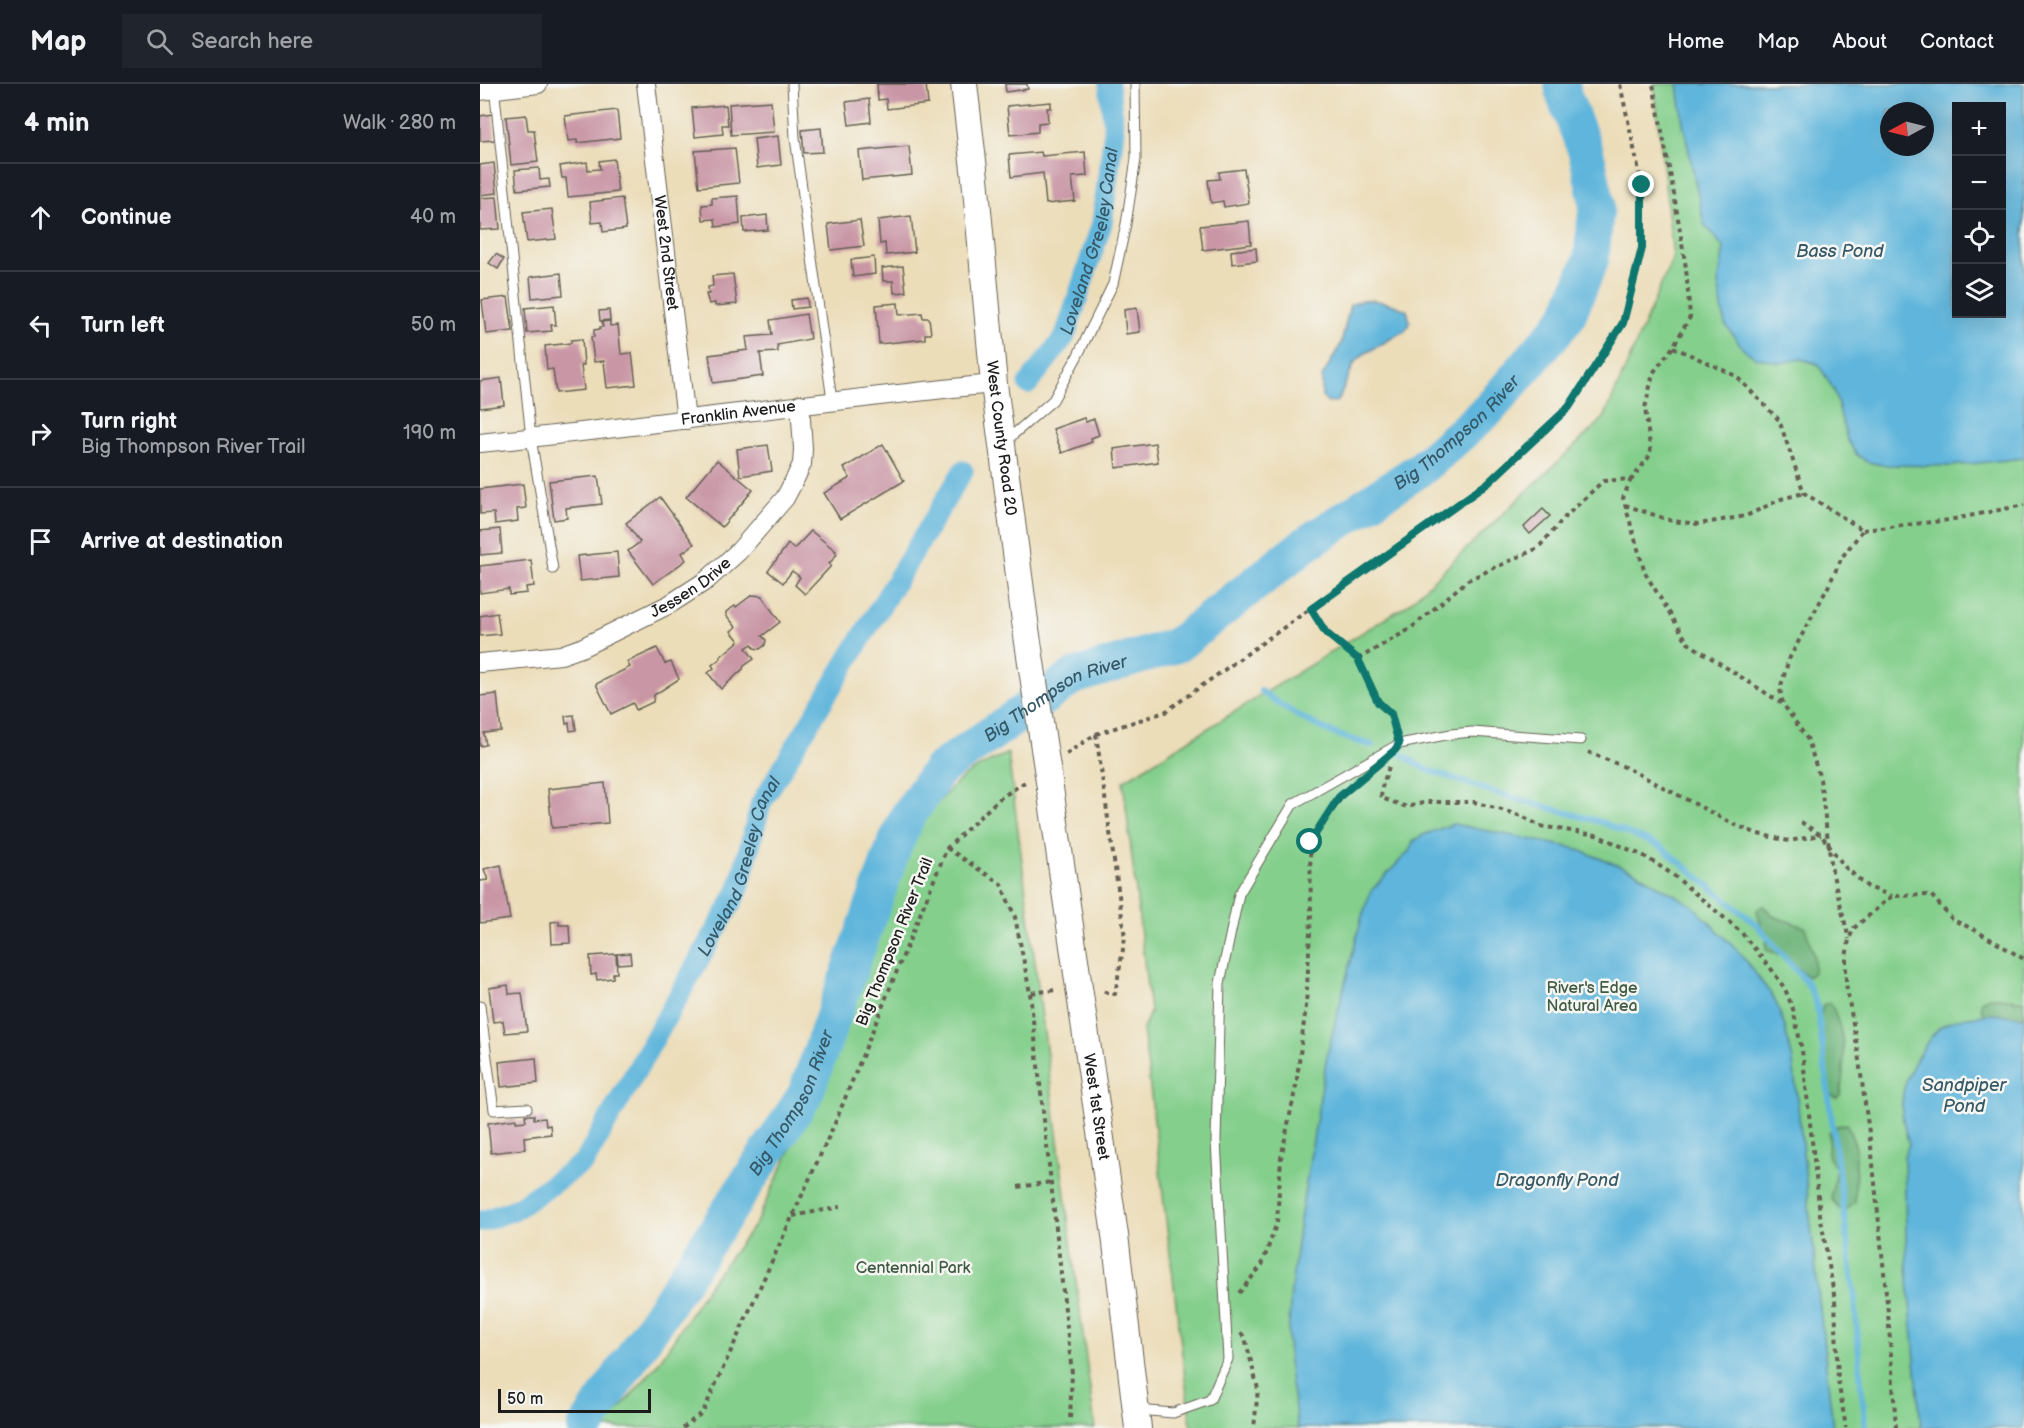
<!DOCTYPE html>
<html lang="en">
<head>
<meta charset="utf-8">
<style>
  body { margin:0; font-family:"Balsamiq Sans",sans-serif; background:#20242c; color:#f1f3f6 }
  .controls { position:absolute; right:18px; top:18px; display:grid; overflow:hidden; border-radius:0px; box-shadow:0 6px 24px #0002 }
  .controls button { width:54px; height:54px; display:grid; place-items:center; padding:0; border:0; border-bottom:2px solid #363941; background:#171b24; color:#f1f3f6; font:30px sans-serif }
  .compass { position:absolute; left:1400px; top:18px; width:54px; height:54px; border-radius:50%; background:#171b24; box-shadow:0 6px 24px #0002; rotate:263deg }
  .scale { position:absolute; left:18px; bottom:15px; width:153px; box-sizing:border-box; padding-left:6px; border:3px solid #1c1c1c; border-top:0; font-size:16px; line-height:21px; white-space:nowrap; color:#1c1c1c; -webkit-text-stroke:4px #f6f6f2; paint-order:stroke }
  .stop { position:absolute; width:18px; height:18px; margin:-14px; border:4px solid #0f766e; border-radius:50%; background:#fff }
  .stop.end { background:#0f766e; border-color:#fff; box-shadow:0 2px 6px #0008 }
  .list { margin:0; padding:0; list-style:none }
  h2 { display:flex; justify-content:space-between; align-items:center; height:78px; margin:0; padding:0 24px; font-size:26px }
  h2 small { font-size:20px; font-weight:400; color:#9ea1a6 }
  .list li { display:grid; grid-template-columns:39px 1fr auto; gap:18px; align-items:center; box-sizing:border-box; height:108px; padding:0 24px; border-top:2px solid #363941 }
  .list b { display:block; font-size:22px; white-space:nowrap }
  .list p { margin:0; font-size:20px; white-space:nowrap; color:#9ea1a6 }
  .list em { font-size:20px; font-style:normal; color:#9ea1a6 }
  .icon { flex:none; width:33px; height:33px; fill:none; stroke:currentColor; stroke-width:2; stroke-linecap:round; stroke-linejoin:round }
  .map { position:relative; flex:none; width:1544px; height:1344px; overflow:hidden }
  header { display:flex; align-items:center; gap:36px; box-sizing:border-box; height:84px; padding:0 30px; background:#171b24; border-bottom:2px solid #363941 }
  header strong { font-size:28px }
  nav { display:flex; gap:33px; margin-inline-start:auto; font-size:21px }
  .search { width:420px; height:54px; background:#20242c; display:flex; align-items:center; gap:15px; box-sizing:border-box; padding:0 21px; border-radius:0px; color:#9ea1a6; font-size:22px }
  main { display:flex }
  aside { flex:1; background:#171b24 }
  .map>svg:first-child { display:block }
</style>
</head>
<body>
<header>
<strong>Map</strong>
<div class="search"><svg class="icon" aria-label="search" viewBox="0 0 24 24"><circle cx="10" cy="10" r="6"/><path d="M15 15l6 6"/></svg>Search here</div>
<nav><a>Home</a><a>Map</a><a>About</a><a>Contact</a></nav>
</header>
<main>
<aside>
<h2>4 min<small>Walk · 280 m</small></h2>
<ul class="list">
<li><svg class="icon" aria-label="ahead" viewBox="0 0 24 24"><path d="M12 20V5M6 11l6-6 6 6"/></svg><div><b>Continue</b></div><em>40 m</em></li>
<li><svg class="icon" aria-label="left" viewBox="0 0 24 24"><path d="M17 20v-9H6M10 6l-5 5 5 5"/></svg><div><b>Turn left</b></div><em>50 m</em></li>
<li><svg class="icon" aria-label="right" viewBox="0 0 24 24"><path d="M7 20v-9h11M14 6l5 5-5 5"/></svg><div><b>Turn right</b><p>Big Thompson River Trail</p></div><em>190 m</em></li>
<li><svg class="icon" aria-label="arrive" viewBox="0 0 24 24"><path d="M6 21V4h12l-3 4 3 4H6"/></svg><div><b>Arrive at destination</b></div></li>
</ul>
</aside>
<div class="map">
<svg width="1544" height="1344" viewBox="0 0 1544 1344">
  <rect width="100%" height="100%" fill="#f6f6f2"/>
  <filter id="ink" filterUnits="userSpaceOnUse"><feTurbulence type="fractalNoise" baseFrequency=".0167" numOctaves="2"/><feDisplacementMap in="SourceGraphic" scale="12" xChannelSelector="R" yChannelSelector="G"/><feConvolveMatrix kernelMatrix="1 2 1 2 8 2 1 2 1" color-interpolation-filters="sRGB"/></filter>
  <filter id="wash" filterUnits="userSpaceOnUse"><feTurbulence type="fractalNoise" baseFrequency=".008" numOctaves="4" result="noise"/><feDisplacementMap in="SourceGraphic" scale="24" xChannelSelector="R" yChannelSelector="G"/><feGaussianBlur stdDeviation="1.35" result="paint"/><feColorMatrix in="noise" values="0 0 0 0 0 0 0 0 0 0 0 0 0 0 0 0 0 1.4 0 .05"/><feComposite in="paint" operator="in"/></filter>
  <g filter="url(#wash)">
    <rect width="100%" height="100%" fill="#ecddb9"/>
    <g fill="#84cf8c" stroke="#507654" stroke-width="1.5" fill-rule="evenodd">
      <path d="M 1174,0 L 1544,0 L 1544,1344 L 711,1344 L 663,945 L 670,928 L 643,697 L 927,521 L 1124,334 L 1193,173 ZM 1476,22 L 1522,22 L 1522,230 L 1476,230 ZM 1409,27 L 1445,27 L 1445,63 L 1409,63 Z"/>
      <path d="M 528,669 L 615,1344 L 123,1344 L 177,1281 L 231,1198 L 276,1139 L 314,1058 L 317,1028 L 333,1001 L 404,805 C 424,765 450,719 486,691 C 498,682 514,676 528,669 Z"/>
    </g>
    <g fill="#6bb278" stroke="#44674a" stroke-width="1.5">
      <polygon points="1283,822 1295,833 1325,843 1334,872 1334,887 1328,893 1303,872 1286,866 1286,858 1289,855 1281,842 1277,826"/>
      <polygon points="1510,913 1544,917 1544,939 1506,934 1501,924 1501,917"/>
      <path d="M 1350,918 C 1366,950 1366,976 1360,1011 L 1356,1014 L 1349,1009 L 1340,933 L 1343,921 Z"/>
      <polygon points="1367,1040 1376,1064 1375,1118 1364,1127 1358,1124 1351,1114 1356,1084 1348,1072 1349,1048 1354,1043"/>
    </g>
    <g fill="#5eb5db" stroke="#3d687c" stroke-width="1.5" fill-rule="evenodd">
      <path d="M 1198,0 L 1544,0 L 1544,374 L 1471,382 L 1403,381 L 1387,378 L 1376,370 L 1367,355 L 1354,306 L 1338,280 L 1321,275 L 1300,279 L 1275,273 L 1264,266 L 1245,240 L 1238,199 L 1244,164 L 1224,140 L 1203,39 ZM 1522,22 L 1522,230 L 1476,230 L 1476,22 ZM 1409,27 L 1445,27 L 1445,63 L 1409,63 Z"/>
      <polygon points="892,216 908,219 927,226 930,238 926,246 884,270 875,278 858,317 848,319 842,313 842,293 861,260 870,221 881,217"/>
      <polygon points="973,740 1094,764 1155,788 1212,821 1260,869 1294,914 1304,940 1313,976 1353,1344 818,1344 810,1293 808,1254 811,1206 821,1129 847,971 882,832 891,807 929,767 933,758 943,751"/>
      <path d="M 1512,930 L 1544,933 L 1544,1344 L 1441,1344 L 1427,1185 L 1424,1073 L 1429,1060 C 1416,1021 1421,997 1444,963 C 1449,956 1454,947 1462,942 C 1476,933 1495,932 1512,930 Z"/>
    </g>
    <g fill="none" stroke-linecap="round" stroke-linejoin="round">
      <g stroke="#5eb5db" stroke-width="6">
        <path d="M 781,607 C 814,632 851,652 892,661"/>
        <polyline points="915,666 945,685 1019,710 1121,738 1180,762 1277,841 1328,900 1337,921 1375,1216 1381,1301 1386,1344"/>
      </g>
      <g stroke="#5eb5db" stroke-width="21">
        <path id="s1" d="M 548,300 L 585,252 L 622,139 L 634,47 L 629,0"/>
        <path id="s2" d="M 0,1138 L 36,1125 L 105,1077 L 258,807 L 281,719 L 483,387"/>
      </g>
      <path stroke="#5eb5db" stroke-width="36" id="s3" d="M 105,1344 L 325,1011 L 413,765 L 427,733 L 459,686 L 593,593 L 697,561 L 827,459 L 942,384 L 1009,325 L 1087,234 L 1111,176 L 1117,118 L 1106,68 L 1084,12 L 1082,0"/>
    </g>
    <g id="blocks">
      <g fill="#c996a6">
        <polygon points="397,0 446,0 448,20 407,25 406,15 398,16"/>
        <polygon points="525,0 547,0 548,5 526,8"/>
        <polygon points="389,15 391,38 369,41 366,18"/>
        <polygon points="291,17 294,48 251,51 249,20"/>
        <polygon points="571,18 571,24 567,24 568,38 558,39 558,48 530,51 527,22"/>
        <polygon points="246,21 248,41 242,41 243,50 215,53 212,24"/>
        <polygon points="137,26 140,54 97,59 97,56 88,57 85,32"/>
        <polygon points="13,30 15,56 0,57 0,32"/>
        <polygon points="46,31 48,46 54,46 58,78 31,81 26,33"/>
        <polygon points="341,44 343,68 324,69 322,46"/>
        <polygon points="298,52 301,81 277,84 274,55"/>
        <polygon points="429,62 432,91 382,96 379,67"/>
        <polygon points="255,64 259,99 219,103 215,67"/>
        <polygon points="561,68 562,72 605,68 607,92 592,93 595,117 566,120 563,89 531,93 529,71"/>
        <polygon points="134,75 138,108 88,113 86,94 82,94 80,82 107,78 108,86 120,85 119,77"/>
        <polygon points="14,79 17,109 0,111 0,81"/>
        <polygon points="59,84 60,96 69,95 70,103 37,106 35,86"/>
        <polygon points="764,85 769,119 744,123 743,117 731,119 728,96 740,95 739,88"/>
        <polygon points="258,112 260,140 236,143 235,135 223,136 222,121 232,120 232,114"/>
        <polygon points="17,113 20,145 0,146 0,114"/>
        <polygon points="142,114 146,145 123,148 122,138 112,139 110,118"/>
        <polygon points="72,125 76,155 47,158 43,128"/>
        <polygon points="287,131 288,146 264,148 263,134"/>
        <polygon points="431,132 435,168 406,171 405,159 400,160 398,136"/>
        <polygon points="380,136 384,162 351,166 348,140"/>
        <polygon points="769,137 771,160 723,166 720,142"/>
        <polygon points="776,164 777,177 752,180 751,167"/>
        <polygon points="16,170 24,175 18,185 9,179"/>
        <polygon points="394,173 395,190 373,193 371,176"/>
        <polygon points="423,182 426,208 414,209 413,197 403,197 402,184"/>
        <polygon points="81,189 83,211 52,214 50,193"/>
        <polygon points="253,190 257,220 235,222 235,219 229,220 226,210 229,210 228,203 233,202 232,192"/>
        <polygon points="28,213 33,247 6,250 2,216"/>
        <polygon points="327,214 328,223 312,225 311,216"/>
        <polygon points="418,219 419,231 442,229 443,234 449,234 451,250 445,250 445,255 399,260 396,221"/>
        <polygon points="74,221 76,241 71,241 72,247 47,249 45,224"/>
        <polygon points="657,224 660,248 646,250 644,226"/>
        <polygon points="129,226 130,236 120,237 119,227"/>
        <polygon points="326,230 330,255 297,261 298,268 280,269 283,292 233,299 229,271 268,266 266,253 292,251 290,236"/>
        <polygon points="130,237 130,242 138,241 141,270 152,269 156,301 127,304 124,277 114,278 111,253 114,253 114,246 120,245 120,243 123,243 122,238"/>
        <polygon points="102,255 104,281 101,281 104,306 76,309 73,285 67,286 65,262 91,259 91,256"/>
        <polygon points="21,294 24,321 0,324 0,297"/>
        <polygon points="604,334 606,338 614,335 619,351 611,354 612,358 582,369 573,345"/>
        <polygon points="675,359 678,378 636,384 634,365"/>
        <polygon points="403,360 424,397 360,435 344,409 370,394 364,384"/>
        <polygon points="288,361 292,387 260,392 257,365"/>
        <polygon points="237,376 273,406 242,443 206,413"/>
        <polygon points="118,392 122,420 86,424 87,434 74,436 69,397"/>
        <polygon points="43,400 46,424 37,425 38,437 15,440 14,429 0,430 0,405"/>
        <polygon points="180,413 214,460 202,469 206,476 173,500 148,467 160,458 146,439"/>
        <polygon points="1063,425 1070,432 1050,450 1044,443"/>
        <polygon points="20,445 22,469 0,471 0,447"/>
        <polygon points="331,447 356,467 355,468 357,470 349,480 351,482 325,510 315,501 320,493 312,487 303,499 288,487 308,460 314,465"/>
        <polygon points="137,468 139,493 100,497 97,472"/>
        <polygon points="51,476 54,502 46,503 47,509 29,511 29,505 0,509 0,482"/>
        <polygon points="272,511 282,512 300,538 282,552 286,556 285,561 280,565 274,564 272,560 266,564 274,575 264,582 263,585 241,605 228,589 234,584 232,581 241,574 240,573 259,557 251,547 256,543 246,531 246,528 255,522 256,523"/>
        <polygon points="17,529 20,550 0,552 0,532"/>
        <polygon points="177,564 185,580 191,578 199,595 174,611 173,618 156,626 153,619 131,630 116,600 150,583 147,578"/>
        <polygon points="17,610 21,647 4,649 6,661 0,662 0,612"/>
        <polygon points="94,631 96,646 90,647 89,639 86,640 85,632"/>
        <polygon points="125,699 128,739 72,744 68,705"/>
        <polygon points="21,781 30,835 0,839 0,797 8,796 4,785"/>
        <polygon points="79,837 79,841 89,841 90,859 72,860 71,838"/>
        <polygon points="150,869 151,879 138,880 137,870"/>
        <polygon points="136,870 137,889 133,889 133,894 117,896 116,890 111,891 110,872"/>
        <polygon points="28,901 29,910 42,909 47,947 25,949 23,937 13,938 9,904"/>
        <polygon points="56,974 58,999 21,1003 19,978"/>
        <polygon points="45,1031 54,1031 54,1035 65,1034 66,1042 70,1041 71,1050 44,1053 45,1065 11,1069 8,1039 36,1035 36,1038 46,1037"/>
      </g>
    </g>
  </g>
  <g filter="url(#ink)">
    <use href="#blocks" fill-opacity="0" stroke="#656053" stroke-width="1.5"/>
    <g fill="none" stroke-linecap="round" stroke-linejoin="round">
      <g stroke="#656053" stroke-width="11">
        <g id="lane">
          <polyline points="312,0 315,54 352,316"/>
          <polyline points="14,2 51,354 73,485"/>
          <polyline points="526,357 573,316 597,273 633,200 646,140 656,75 655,0"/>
          <polyline points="0,922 14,1026 47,1024"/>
          <polyline points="658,1326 693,1329 730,1316 748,1275 736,1057 740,899 759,810 813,720 919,660 971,650 992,648 1101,656"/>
        </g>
      </g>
      <g stroke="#656053" stroke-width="20">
        <g id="street">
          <path id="s4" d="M 166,0 L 206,336"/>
          <polyline points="0,7 58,0"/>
          <path id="s5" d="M 0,359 C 172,342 342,316 514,300"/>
          <path id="s6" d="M 0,579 L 81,571 L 101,564 L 190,520 L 227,496 L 259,467 L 305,414 L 315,395 L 322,380 L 323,365 L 320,320"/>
        </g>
      </g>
      <g stroke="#656053" stroke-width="28">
        <g id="secondary">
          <path id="s7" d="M 484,0 L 495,94 L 514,300 L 546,545"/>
          <path id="s8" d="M 570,704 L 635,1151 L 658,1344"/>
        </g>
      </g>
      <g stroke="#656053" stroke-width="4" stroke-dasharray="4.5 4.5" stroke-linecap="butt">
        <polyline points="1193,263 1256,292 1299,336 1324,409 1383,446 1362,473 1348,503 1309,575 1300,605 1303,620 1328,656 1340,695 1352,787 1369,855"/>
        <polyline points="1151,395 1143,414 1165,489 1208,559 1303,620"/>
        <polyline points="1145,421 1192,437 1218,440 1266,432 1301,415 1324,409"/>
        <polyline points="1383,446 1469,436 1544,421"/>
        <polyline points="831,525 846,549 878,575 898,618 911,630 916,648"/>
        <polyline points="878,575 930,545 988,496 1058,464 1085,433 1123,397 1152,395 1171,370 1165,324 1173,289 1193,263 1210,233 1206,184 1194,110 1173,0"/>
        <polyline points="616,650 645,854 635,910 620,907"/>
        <polyline points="1108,668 1147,684 1253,740 1278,750 1309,757 1341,751"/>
        <polyline points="586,670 616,650 685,628 1007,399 1089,323 1143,239 1162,164 1162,101 1140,0"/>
        <polyline points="909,683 902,703 901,714 927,723 947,718 994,718 1042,732 1060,742 1116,751 1164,772 1192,790 1261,848 1292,886 1305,905 1313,925 1322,966 1340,1130 1355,1216 1358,1296 1366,1344"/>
        <polyline points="1321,738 1341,751 1365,783 1388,803 1412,812"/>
        <polyline points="467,764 521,800 535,833 550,909 577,906"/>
        <polyline points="550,909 592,1289 590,1335"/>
        <polyline points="538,1103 571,1098"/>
        <polyline points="313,1132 360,1123"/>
        <polyline points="759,1209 782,1181 797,1138 801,1074 816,1002 826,922 831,830 830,758 864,710"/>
        <polyline points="761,1249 765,1254 778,1305 774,1344"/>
        <polyline points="203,1344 223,1328 355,1039 467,764 519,715 548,696"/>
        <polyline points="1416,1344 1408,1228 1392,1070 1377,962 1366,900 1366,874 1369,855 1374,844 1412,812 1451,811 1473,836 1493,845 1544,875"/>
      </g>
      <use href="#lane" stroke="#fff" stroke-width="9"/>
      <use href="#street" stroke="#fff" stroke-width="18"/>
      <use href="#secondary" stroke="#fff" stroke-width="26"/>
      <g stroke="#656053" stroke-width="28" stroke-linecap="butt">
        <polyline id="secondary-bridge" points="546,545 570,704"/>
      </g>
      <use href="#secondary-bridge" stroke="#fff" stroke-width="26"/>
    </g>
  </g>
  <g fill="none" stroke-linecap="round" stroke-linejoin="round" filter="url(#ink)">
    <polyline stroke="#0f766e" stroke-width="8" points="830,758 859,713 915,666 919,660 911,630 898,618 878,575 846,549 831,525 1008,399 1089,323 1143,239 1162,164 1162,101"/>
  </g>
  <g text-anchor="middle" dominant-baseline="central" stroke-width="5" stroke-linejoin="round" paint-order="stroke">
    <g font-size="16" fill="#1c1c1c" stroke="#f6f6f2">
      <text stroke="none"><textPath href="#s4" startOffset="170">West 2nd Street</textPath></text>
      <text stroke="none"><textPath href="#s5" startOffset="260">Franklin Avenue</textPath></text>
      <text stroke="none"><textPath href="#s7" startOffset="356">West County Road 20</textPath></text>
      <text stroke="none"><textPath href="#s6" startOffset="228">Jessen Drive</textPath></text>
      <text transform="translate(415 858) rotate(-68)">Big Thompson River Trail</text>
      <text stroke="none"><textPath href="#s8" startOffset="322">West 1st Street</textPath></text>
    </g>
    <g font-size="16" fill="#405b43" stroke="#f6f6f2">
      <text x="1112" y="904">River's Edge<tspan x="1112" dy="18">Natural Area</tspan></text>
      <text x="433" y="1184">Centennial Park</text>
    </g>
    <g font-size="18" font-style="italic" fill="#365968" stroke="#f6f6f2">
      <text stroke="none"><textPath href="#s1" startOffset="159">Loveland Greeley Canal</textPath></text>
      <text x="1360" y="167">Bass Pond</text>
      <text stroke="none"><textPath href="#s3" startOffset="1376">Big Thompson River</textPath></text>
      <text stroke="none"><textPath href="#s3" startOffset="890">Big Thompson River</textPath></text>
      <text stroke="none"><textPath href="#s2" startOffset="456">Loveland Greeley Canal</textPath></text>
      <text x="1484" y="1001">Sandpiper<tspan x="1484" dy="21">Pond</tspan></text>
      <text stroke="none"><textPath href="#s3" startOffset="386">Big Thompson River</textPath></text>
      <text x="1077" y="1096">Dragonfly Pond</text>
    </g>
  </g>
</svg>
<div class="controls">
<button>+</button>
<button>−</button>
<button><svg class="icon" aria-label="locate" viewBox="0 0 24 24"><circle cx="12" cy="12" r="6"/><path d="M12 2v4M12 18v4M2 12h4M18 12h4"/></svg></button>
<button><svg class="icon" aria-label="layers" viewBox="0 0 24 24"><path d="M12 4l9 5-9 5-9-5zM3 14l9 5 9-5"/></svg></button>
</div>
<svg class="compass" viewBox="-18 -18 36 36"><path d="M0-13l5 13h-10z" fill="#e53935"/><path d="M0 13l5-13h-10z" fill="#9ea1a6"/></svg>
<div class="scale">50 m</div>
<div class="stop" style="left:830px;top:758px"></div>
<div class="stop end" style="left:1162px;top:101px"></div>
</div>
</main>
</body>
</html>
